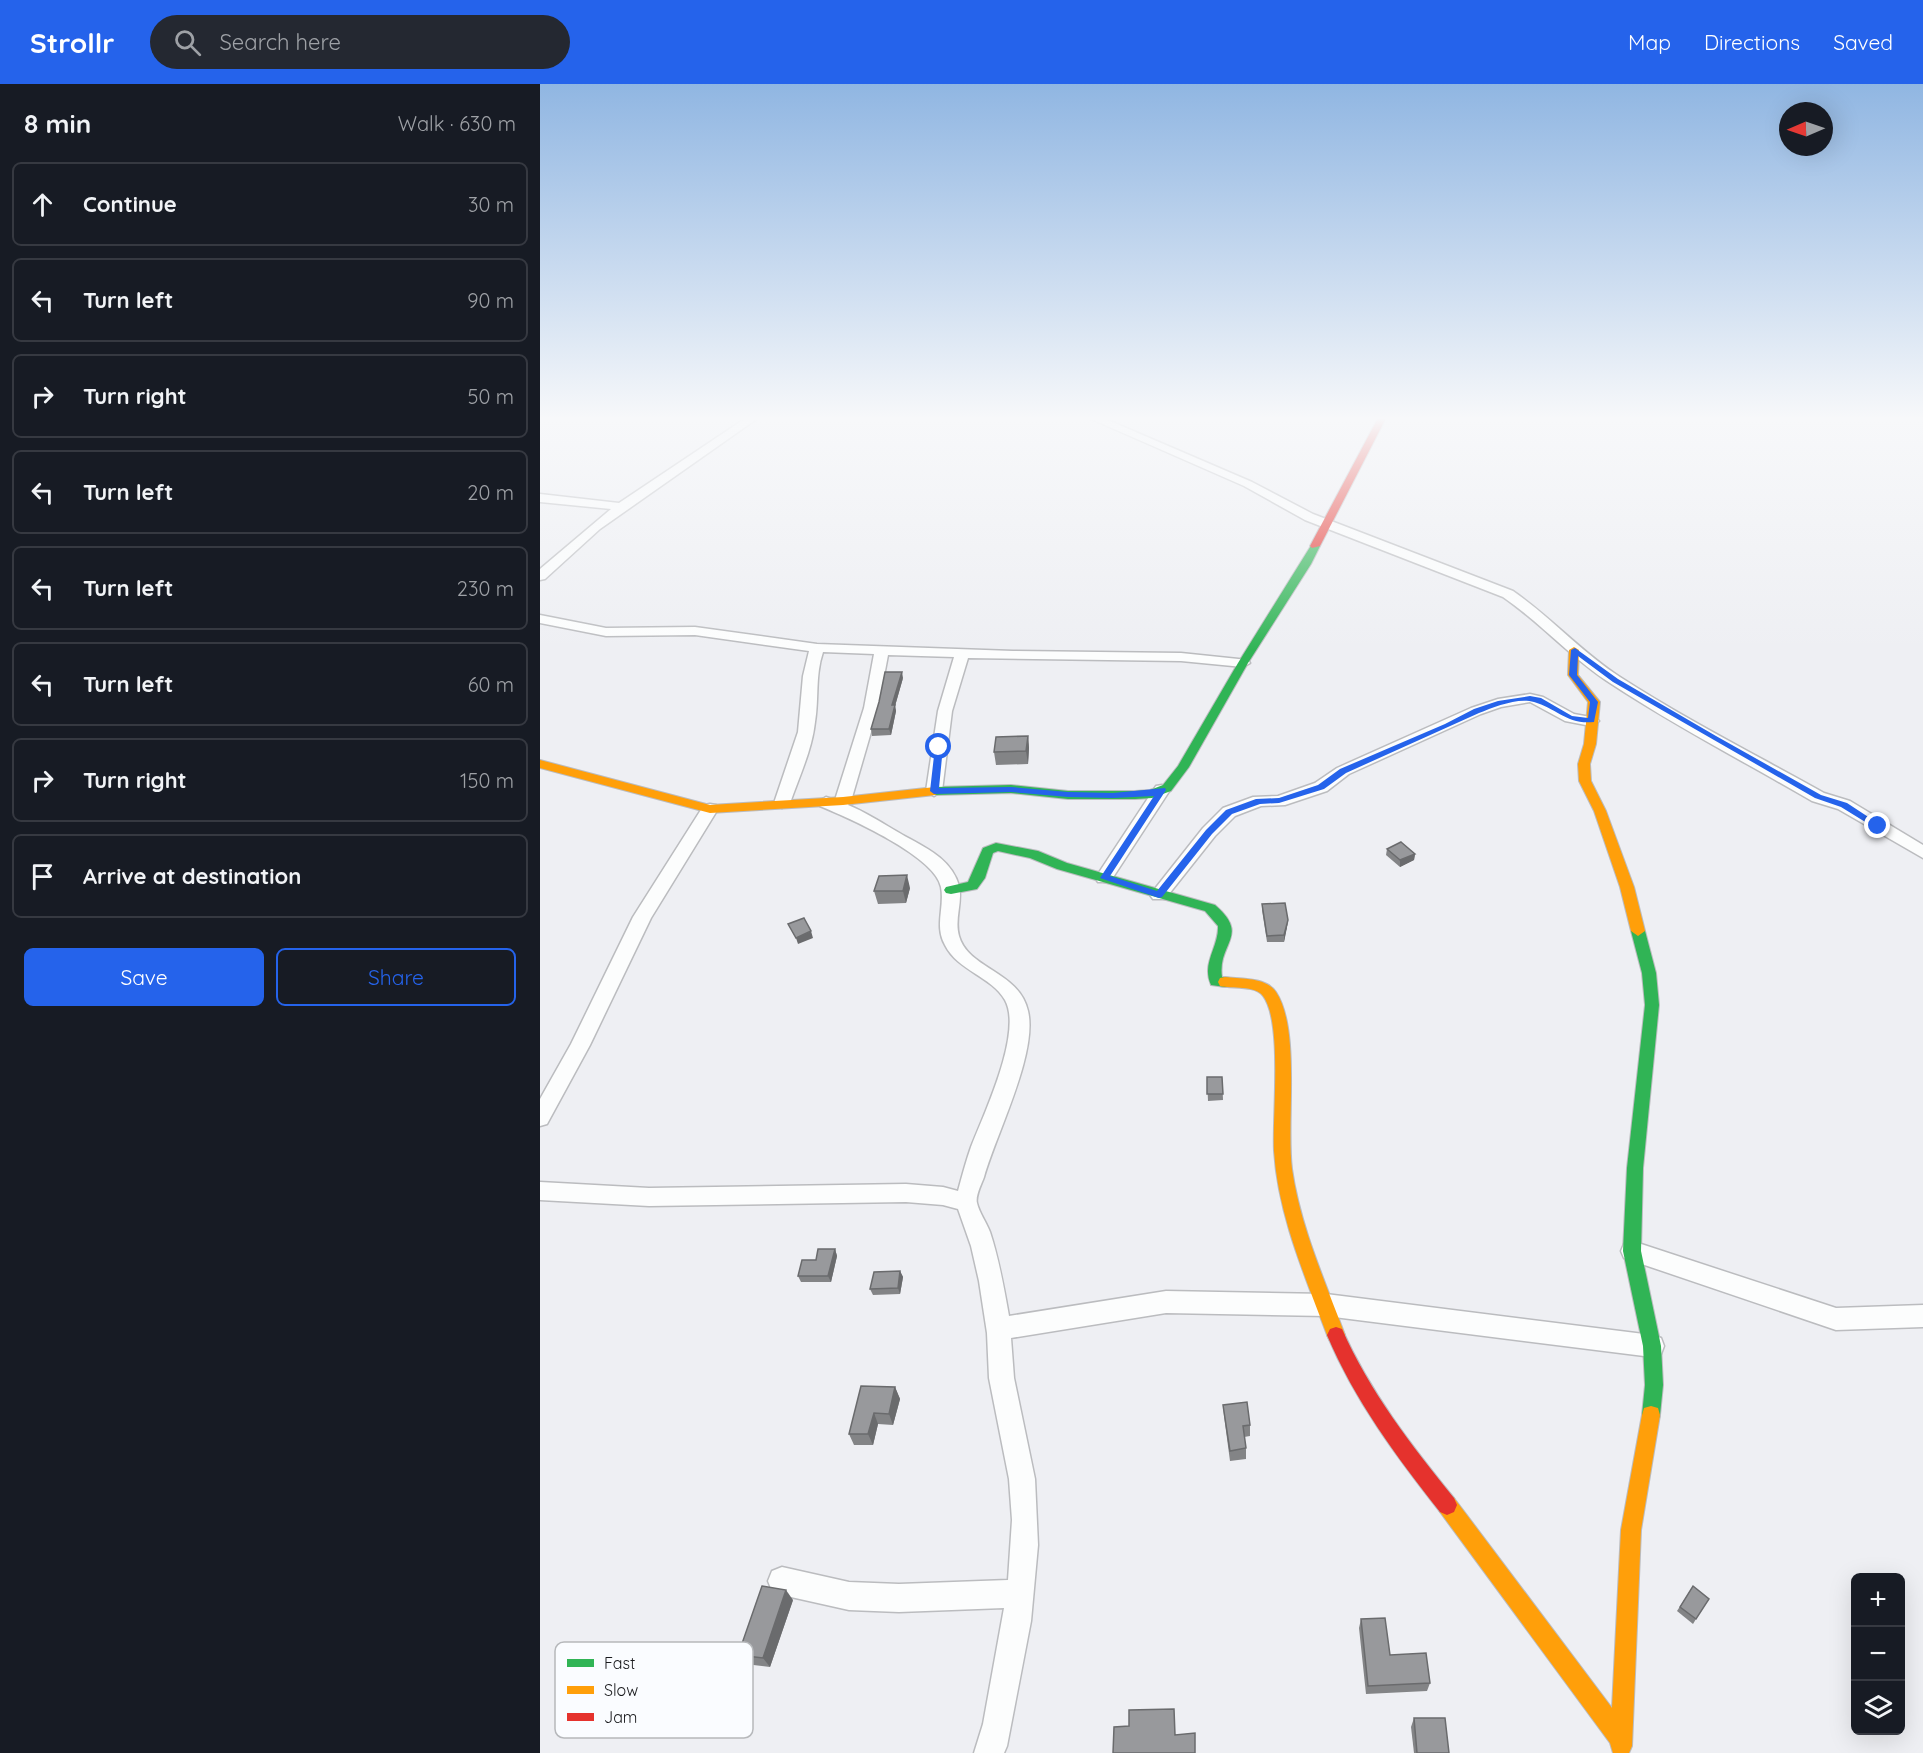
<!DOCTYPE html>
<html lang="en">
<head>
<meta charset="utf-8">
<style>
  body { margin:0; font-family:Quicksand,sans-serif; background:#242831; color:#f1f3f6 }
  .controls { position:absolute; right:18px; bottom:18px; display:grid; overflow:hidden; border-radius:9px; box-shadow:0 6px 24px #0002 }
  .controls button { width:54px; height:54px; display:grid; place-items:center; padding:0; border:0; border-bottom:2px solid #363941; background:#171b24; color:#f1f3f6; font:30px sans-serif }
  .compass { position:absolute; left:1239px; top:18px; width:54px; height:54px; border-radius:50%; background:#171b24; box-shadow:0 6px 24px #0002; rotate:268deg }
  .stop { position:absolute; width:18px; height:18px; margin:-14px; border:4px solid #2563eb; border-radius:50%; background:#fff }
  .stop.end { background:#2563eb; border-color:#fff; box-shadow:0 2px 6px #0008 }
  .list { margin:0; padding:0; list-style:none }
  h2 { display:flex; justify-content:space-between; align-items:center; height:78px; margin:0; padding:0 24px; font-size:26px }
  h2 small { font-size:20px; font-weight:400; color:#9ea1a6 }
  .list li { display:grid; grid-template-columns:39px 1fr auto; gap:18px; align-items:center; box-sizing:border-box; height:84px; margin:0 12px 12px; padding:0 12px; border:2px solid #363941; border-radius:9px }
  .list b { display:block; font-size:22px; white-space:nowrap }
  .list em { font-size:20px; font-style:normal; color:#9ea1a6 }
  .actions { display:flex; gap:12px; padding:18px 24px }
  .actions a { flex:1; padding:14px 0; border:2px solid #2563eb; border-radius:9px; text-align:center; font-size:21px; color:#2563eb }
  .actions .main { background:#2563eb; color:#fff }
  .icon { flex:none; width:33px; height:33px; fill:none; stroke:currentColor; stroke-width:2; stroke-linecap:round; stroke-linejoin:round }
  .map { position:relative; flex:none; width:1383px; height:1669px; overflow:hidden }
  header { display:flex; align-items:center; gap:36px; box-sizing:border-box; height:84px; padding:0 30px; background:#2563eb; color:#fff }
  header strong { font-size:28px }
  nav { display:flex; gap:33px; margin-inline-start:auto; font-size:21px }
  .search { width:420px; height:54px; background:#242831; display:flex; align-items:center; gap:15px; box-sizing:border-box; padding:0 21px; border-radius:33px; color:#9ea1a6; font-size:22px }
  main { display:flex }
  aside { flex:1; background:#171b24 }
  .map>svg:first-child { display:block }
</style>
</head>
<body>
<header>
<strong>Strollr</strong>
<div class="search"><svg class="icon" aria-label="search" viewBox="0 0 24 24"><circle cx="10" cy="10" r="6"/><path d="M15 15l6 6"/></svg>Search here</div>
<nav><a>Map</a><a>Directions</a><a>Saved</a></nav>
</header>
<main>
<aside>
<h2>8 min<small>Walk · 630 m</small></h2>
<ul class="list">
<li><svg class="icon" aria-label="ahead" viewBox="0 0 24 24"><path d="M12 20V5M6 11l6-6 6 6"/></svg><div><b>Continue</b></div><em>30 m</em></li>
<li><svg class="icon" aria-label="left" viewBox="0 0 24 24"><path d="M17 20v-9H6M10 6l-5 5 5 5"/></svg><div><b>Turn left</b></div><em>90 m</em></li>
<li><svg class="icon" aria-label="right" viewBox="0 0 24 24"><path d="M7 20v-9h11M14 6l5 5-5 5"/></svg><div><b>Turn right</b></div><em>50 m</em></li>
<li><svg class="icon" aria-label="left" viewBox="0 0 24 24"><path d="M17 20v-9H6M10 6l-5 5 5 5"/></svg><div><b>Turn left</b></div><em>20 m</em></li>
<li><svg class="icon" aria-label="left" viewBox="0 0 24 24"><path d="M17 20v-9H6M10 6l-5 5 5 5"/></svg><div><b>Turn left</b></div><em>230 m</em></li>
<li><svg class="icon" aria-label="left" viewBox="0 0 24 24"><path d="M17 20v-9H6M10 6l-5 5 5 5"/></svg><div><b>Turn left</b></div><em>60 m</em></li>
<li><svg class="icon" aria-label="right" viewBox="0 0 24 24"><path d="M7 20v-9h11M14 6l5 5-5 5"/></svg><div><b>Turn right</b></div><em>150 m</em></li>
<li><svg class="icon" aria-label="arrive" viewBox="0 0 24 24"><path d="M6 21V4h12l-3 4 3 4H6"/></svg><div><b>Arrive at destination</b></div></li>
</ul>
<div class="actions"><a class="main">Save</a><a>Share</a></div>
</aside>
<div class="map">
<svg width="1383" height="1669" viewBox="0 0 1383 1669">
  <rect width="100%" height="100%" fill="#eeeff3"/>
  <g fill="none" stroke-linecap="round" stroke-linejoin="round">
    <g stroke="#bbbcbf" stroke-width="3">
      <g id="street">
        <polygon points="206,334 218,334 60,445 5,495 0,496 0,485 71,425 0,418 0,410 79,419"/>
        <path d="M 549,334 L 563,334 L 712,398 L 773,430 L 973,507 C 1011,533 1041,568 1080,593 C 1145,635 1216,671 1284,709 L 1310,717 L 1383,761 L 1383,774 L 1298,725 L 1272,717 C 1205,678 1135,642 1070,599 C 1031,574 1001,539 963,513 L 765,436 L 704,402 Z"/>
        <path d="M 0,531 L 66,544 L 155,543 L 277,560 L 473,567 L 641,569 L 708,576 L 710,579 L 703,583 L 641,577 L 428,574 L 412,627 L 402,707 L 394,712 L 386,707 L 398,627 L 414,573 L 348,571 L 338,624 L 311,717 L 308,721 C 325,728 339,737 356,747 C 379,761 411,772 419,802 C 423,818 414,835 419,852 C 428,885 479,887 488,927 C 498,969 456,1050 444,1093 C 442,1099 435,1112 437,1119 C 439,1128 446,1138 450,1148 C 459,1175 464,1204 469,1232 L 626,1207 L 786,1210 L 1112,1251 L 1121,1254 L 1124,1262 L 1121,1270 L 1112,1273 L 786,1232 L 626,1229 L 471,1254 L 474,1294 L 495,1395 L 498,1461 L 491,1537 L 467,1662 L 464,1669 L 434,1669 L 443,1640 L 464,1524 L 359,1528 L 309,1526 L 242,1511 L 232,1507 L 228,1497 L 232,1487 L 242,1483 L 309,1498 L 359,1500 L 468,1496 L 472,1436 L 469,1395 L 449,1294 L 447,1249 L 439,1197 L 431,1162 L 418,1125 L 403,1121 L 366,1118 L 109,1122 L 0,1116 L 0,1098 L 109,1104 L 366,1100 L 403,1103 L 418,1107 C 422,1092 426,1077 431,1063 C 444,1030 483,948 465,916 C 451,892 418,887 405,861 C 394,842 405,823 401,803 C 395,772 309,734 280,722 L 278,718 L 286,713 L 295,716 L 324,624 L 334,570 L 283,568 C 275,591 279,615 275,638 C 272,666 259,693 250,719 L 242,724 L 234,719 L 258,648 L 263,592 L 269,567 L 155,551 L 66,552 L 0,539 Z"/>
        <polygon points="990,610 1003,613 1034,630 1056,634 1059,637 1051,642 1025,637 990,618 961,623 941,630 809,690 787,707 745,721 721,722 695,732 675,752 625,815 613,815 610,811 663,744 683,724 713,713 738,712 775,699 797,684 931,624 958,615"/>
        <polygon points="622,701 630,706 570,798 558,798 555,794 558,790 616,702"/>
        <polygon points="170,720 176,721 178,725 111,834 50,961 7,1040 0,1042 0,1015 31,960 93,833 164,721"/>
        <polygon points="1092,1157 1296,1224 1383,1221 1383,1243 1296,1246 1084,1174 1081,1167 1084,1160"/>
      </g>
    </g>
    <g stroke="#bbbcbf" stroke-width="2">
      <g id="fast">
        <polygon points="772,460 780,462 771,480 708,579 649,683 631,707 612,714 595,715 528,715 471,709 395,711 389,707 395,703 471,701 528,707 595,707 610,706 623,701 638,682 698,579"/>
        <path d="M 456,759 L 498,767 L 527,779 L 675,821 C 711,852 677,859 682,893 L 690,894 L 692,898 L 690,902 L 685,903 L 671,901 C 661,879 679,863 678,842 L 665,827 L 517,785 L 490,774 L 458,767 L 453,769 L 445,794 L 437,805 L 411,810 L 406,809 L 404,806 L 406,803 L 428,798 L 443,764 Z"/>
        <polygon points="1098,842 1105,847 1116,889 1119,921 1103,1084 1101,1167 1121,1262 1123,1301 1120,1331 1118,1338 1111,1340 1104,1338 1102,1331 1105,1301 1103,1262 1083,1167 1087,1084 1105,921 1102,889 1091,847"/>
      </g>
    </g>
    <g stroke="#bbbcbf" stroke-width="2">
      <g id="slow">
        <polygon points="1034,563 1039,566 1038,591 1060,618 1056,660 1050,680 1051,697 1066,727 1094,803 1105,847 1098,852 1091,847 1080,803 1054,727 1039,697 1038,680 1044,660 1048,618 1028,591 1029,566"/>
        <polygon points="0,676 170,721 303,713 395,703 401,707 395,711 303,721 170,729 0,684"/>
        <path d="M 685,893 C 701,895 726,893 736,908 C 761,946 746,1038 752,1085 C 760,1142 785,1197 805,1251 L 802,1257 L 796,1259 L 790,1257 L 787,1251 C 765,1192 738,1131 734,1067 C 732,1033 743,938 723,912 C 715,901 692,905 680,902 L 678,898 L 680,894 Z"/>
        <polygon points="1111,1322 1118,1324 1120,1331 1101,1446 1092,1662 1089,1669 1073,1669 1070,1659 900,1428 897,1421 900,1414 907,1411 914,1414 1072,1624 1081,1446 1102,1331 1104,1324"/>
      </g>
    </g>
    <g stroke="#bbbcbf" stroke-width="2">
      <g id="jam">
        <polygon points="838,334 846,334 780,462 772,464 770,462"/>
        <path d="M 796,1243 L 802,1245 C 830,1308 871,1361 914,1414 L 917,1421 L 914,1428 L 907,1431 L 900,1428 C 856,1372 815,1317 787,1251 L 790,1245 Z"/>
      </g>
    </g>
    <use href="#street" fill="#fcfdfd" fill-rule="evenodd"/>
    <use href="#fast" fill="#30b455" fill-rule="evenodd"/>
    <use href="#slow" fill="#ff9f0a" fill-rule="evenodd"/>
    <use href="#jam" fill="#e5322d" fill-rule="evenodd"/>
  </g>
  <g fill="#838486">
    <polygon points="363,594 355,622 356,627 351,651 332,652 331,645"/>
    <polygon points="488,652 489,664 488,680 456,681 454,668"/>
    <polygon points="847,765 875,770 874,776 860,783 846,771"/>
    <polygon points="370,804 366,819 338,820 334,807"/>
    <polygon points="722,820 748,836 747,843 744,858 727,858 722,826"/>
    <polygon points="667,993 682,993 683,1016 668,1017"/>
    <polygon points="295,1165 297,1172 291,1198 261,1198 258,1192 276,1176"/>
    <polygon points="360,1187 363,1193 360,1210 333,1211 330,1205"/>
    <polygon points="355,1303 360,1315 353,1341 338,1340 333,1361 314,1361 309,1350"/>
    <polygon points="683,1321 710,1341 710,1352 704,1353 706,1364 706,1375 690,1377 684,1332"/>
    <polygon points="1150,1507 1156,1535 1153,1540 1137,1527"/>
    <polygon points="253,1516 230,1583 205,1580 198,1571"/>
    <polygon points="821,1535 850,1571 890,1599 887,1607 826,1610 819,1544"/>
    <polygon points="874,1634 909,1669 874,1669 871,1643"/>
  </g>
  <g fill="#6a6b6d">
    <polygon points="362,588 363,594 355,622 356,627 351,651 349,645 352,621"/>
    <polygon points="488,652 489,664 488,680 486,667"/>
    <polygon points="875,770 874,776 860,783 860,776"/>
    <polygon points="367,791 370,804 366,819 363,807"/>
    <polygon points="748,836 747,843 744,858 744,851"/>
    <polygon points="271,847 273,854 258,860 256,854"/>
    <polygon points="295,1165 297,1172 291,1198 288,1192"/>
    <polygon points="360,1187 363,1193 360,1210 358,1204"/>
    <polygon points="355,1303 360,1315 353,1341 349,1330"/>
    <polygon points="334,1329 338,1340 333,1361 328,1350"/>
    <polygon points="246,1506 253,1516 230,1583 223,1574"/>
  </g>
  <g fill="#98999c" stroke="#6a6b6d" stroke-width="1.5">
    <polygon points="345,588 362,588 352,621 355,621 349,645 331,645 339,618"/>
    <polygon points="488,652 486,667 454,668 456,653"/>
    <polygon points="861,758 875,770 860,776 847,765"/>
    <polygon points="367,791 363,807 334,807 339,792"/>
    <polygon points="745,819 748,836 744,851 727,852 722,820"/>
    <polygon points="264,834 271,847 256,854 248,840"/>
    <polygon points="667,993 682,993 683,1010 667,1010"/>
    <polygon points="278,1165 295,1165 288,1192 258,1192 262,1176 276,1176"/>
    <polygon points="360,1187 358,1204 330,1205 334,1188"/>
    <polygon points="321,1302 355,1303 349,1330 334,1329 328,1350 309,1350"/>
    <polygon points="707,1318 710,1341 703,1342 706,1364 690,1367 683,1321"/>
    <polygon points="222,1502 246,1506 223,1574 198,1571"/>
    <polygon points="1153,1502 1169,1515 1156,1535 1140,1523"/>
    <polygon points="845,1534 850,1571 886,1569 890,1599 828,1602 821,1535"/>
    <polygon points="634,1625 635,1651 655,1649 655,1669 573,1669 574,1643 589,1642 589,1626"/>
    <polygon points="874,1634 905,1634 909,1669 877,1669"/>
  </g>
  <linearGradient id="sky" x2="0" y2="1"><stop stop-color="#90b6e2"/><stop offset="0.59" stop-color="#f7f8fa"/><stop offset="1" stop-color="#f7f8fa" stop-opacity="0"/></linearGradient>
  <rect width="1383" height="567" fill="url(#sky)"/>
  <path fill="#2563eb" d="M 1035,564 L 1078,595 L 1176,652 L 1281,711 L 1307,719 L 1342,742 L 1335,744 L 1301,723 L 1275,714 L 1073,598 L 1038,572 L 1037,591 L 1058,618 L 1054,638 C 1027,641 1016,624 994,618 C 978,613 954,623 939,629 L 806,689 L 784,705 L 739,719 L 720,720 L 692,730 L 672,750 L 622,813 L 619,814 L 560,794 L 614,712 L 573,714 L 528,713 L 471,708 L 394,710 L 390,707 L 395,663 L 399,660 L 403,663 L 399,704 L 471,703 L 528,708 L 573,709 L 625,704 L 626,706 L 570,792 L 617,807 L 666,746 L 686,726 L 716,715 L 739,714 L 778,701 L 800,685 L 905,640 L 934,625 L 958,617 L 990,612 L 1001,614 L 1032,632 L 1048,634 L 1050,618 L 1029,591 L 1031,566 Z"/>
  <rect x="15" y="1558" width="198" height="96" rx="9" fill="#fafcff" stroke="#b6b8bb" stroke-width="1.5"/>
  <rect x="27" y="1575" width="27" height="8" fill="#30b455"/>
  <rect x="27" y="1602" width="27" height="8" fill="#ff9f0a"/>
  <rect x="27" y="1629" width="27" height="8" fill="#e5322d"/>
  <g font-size="16" fill="#18191c">
    <text x="64" y="1585">Fast</text>
    <text x="64" y="1612">Slow</text>
    <text x="64" y="1639">Jam</text>
  </g>
</svg>
<div class="controls">
<button>+</button>
<button>−</button>
<button><svg class="icon" aria-label="layers" viewBox="0 0 24 24"><path d="M12 4l9 5-9 5-9-5zM3 14l9 5 9-5"/></svg></button>
</div>
<svg class="compass" viewBox="-18 -18 36 36"><path d="M0-13l5 13h-10z" fill="#e53935"/><path d="M0 13l5-13h-10z" fill="#9ea1a6"/></svg>
<div class="stop" style="left:399px;top:663px"></div>
<div class="stop end" style="left:1338px;top:742px"></div>
</div>
</main>
</body>
</html>
